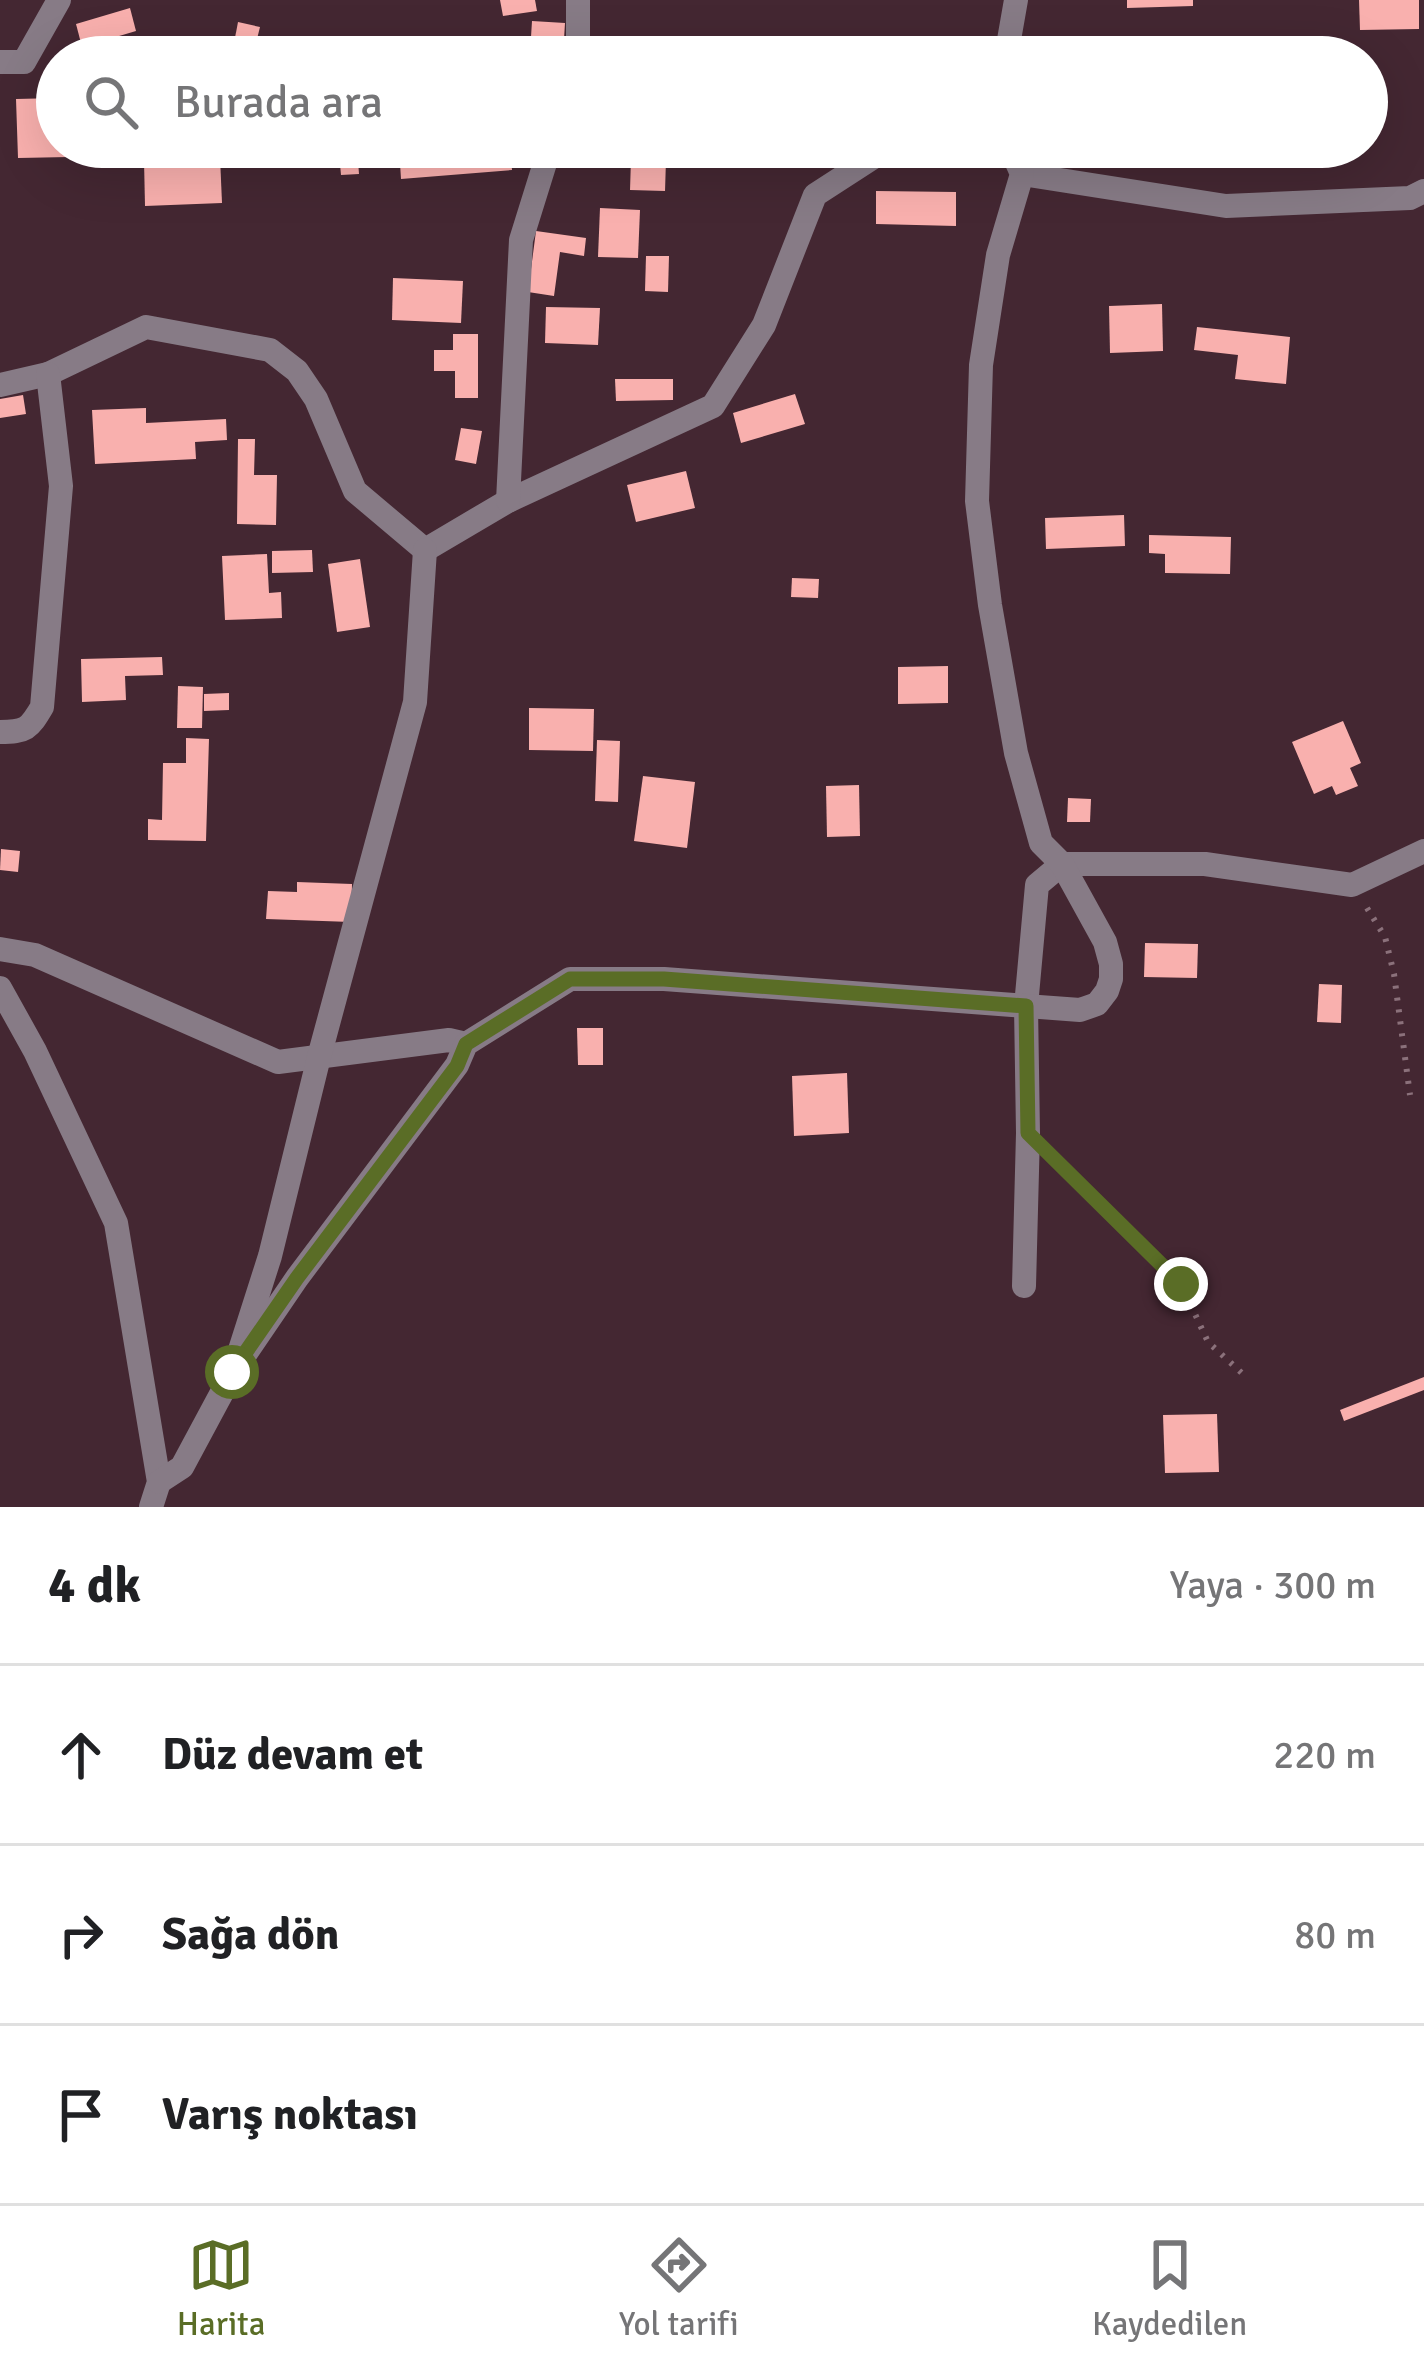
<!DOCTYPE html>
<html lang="tr">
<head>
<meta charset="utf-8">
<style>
  body { margin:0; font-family:Signika,sans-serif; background:#f6f6f6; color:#202124 }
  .stop { position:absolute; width:36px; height:36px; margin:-27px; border:9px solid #5a6d26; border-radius:50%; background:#fff }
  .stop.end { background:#5a6d26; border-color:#fff; box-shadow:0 3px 12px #0008 }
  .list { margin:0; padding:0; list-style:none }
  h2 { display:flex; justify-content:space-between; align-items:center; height:156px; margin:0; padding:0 48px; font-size:51px }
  h2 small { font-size:39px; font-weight:400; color:#757577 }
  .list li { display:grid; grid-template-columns:78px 1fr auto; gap:36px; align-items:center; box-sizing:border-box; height:180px; padding:0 48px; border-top:3px solid #e0e0e0 }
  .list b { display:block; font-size:45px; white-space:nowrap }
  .list em { font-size:39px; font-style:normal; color:#757577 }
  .icon { flex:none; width:66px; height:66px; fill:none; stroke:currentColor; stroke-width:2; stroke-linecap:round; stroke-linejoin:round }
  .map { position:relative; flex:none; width:1424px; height:1507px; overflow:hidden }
  .search { position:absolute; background:#fff; box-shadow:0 12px 48px #0002; left:36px; right:36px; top:36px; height:132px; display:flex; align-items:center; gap:30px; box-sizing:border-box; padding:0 42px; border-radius:66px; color:#757577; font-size:45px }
  .sheet { height:696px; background:#fff }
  nav { display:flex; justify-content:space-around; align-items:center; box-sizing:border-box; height:168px; border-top:3px solid #e0e0e0; background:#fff; font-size:33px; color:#757577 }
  nav a { display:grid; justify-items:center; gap:6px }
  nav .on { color:#5a6d26 }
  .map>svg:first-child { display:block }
</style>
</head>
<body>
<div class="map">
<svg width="1424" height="1507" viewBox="0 0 1424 1507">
  <rect width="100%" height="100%" fill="#442732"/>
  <g fill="#f9b0ae">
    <polygon points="500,0 535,0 537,11 503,16"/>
    <polygon points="1127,0 1193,0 1193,6 1127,8"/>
    <polygon points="1359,0 1419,0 1419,29 1360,30"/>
    <polygon points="130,8 136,31 82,47 76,24"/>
    <polygon points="532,21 565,23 564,39 531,37"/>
    <polygon points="238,22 260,27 255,47 234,43"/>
    <polygon points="822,49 823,57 749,57 749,50"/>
    <polygon points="57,98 57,147 69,147 69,157 18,158 16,99"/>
    <polygon points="292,147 357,147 359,174 341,175 339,153 293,156"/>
    <polygon points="399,147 510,147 512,170 401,179"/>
    <polygon points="220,157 222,203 145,206 144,160"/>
    <polygon points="631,158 666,159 665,191 630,190"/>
    <polygon points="876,191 956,192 956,226 876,224"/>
    <polygon points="600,208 640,210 638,258 598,257"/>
    <polygon points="536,231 586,238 584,256 560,252 554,296 528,292"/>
    <polygon points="646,256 669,256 668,292 645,291"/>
    <polygon points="393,278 463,281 461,323 392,320"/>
    <polygon points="1162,304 1163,351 1110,353 1109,306"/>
    <polygon points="546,307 600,308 598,345 545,343"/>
    <polygon points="1197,327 1290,337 1286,384 1235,379 1238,355 1194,350"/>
    <polygon points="453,334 478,334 478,398 455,398 455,371 434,371 434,350 453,350"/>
    <polygon points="615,379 673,379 673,400 616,401"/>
    <polygon points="795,394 805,424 741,443 733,413"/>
    <polygon points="23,395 26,414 0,418 0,399"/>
    <polygon points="146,408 146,423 226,419 227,440 195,442 196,459 95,464 92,410"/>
    <polygon points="461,428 482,431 476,464 455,460"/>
    <polygon points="238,439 255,439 254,475 277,475 276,525 237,524"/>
    <polygon points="686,471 695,508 636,522 627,485"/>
    <polygon points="1124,515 1125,546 1046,549 1045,518"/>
    <polygon points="1149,535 1231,537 1230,574 1165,573 1165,554 1149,553"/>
    <polygon points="312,550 313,572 272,573 272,551"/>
    <polygon points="267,554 269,593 281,592 282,618 225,620 222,556"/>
    <polygon points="360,559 370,627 337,632 328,564"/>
    <polygon points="792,578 819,579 818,598 791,597"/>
    <polygon points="162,657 163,675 125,676 126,700 82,702 81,659"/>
    <polygon points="948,666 948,703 898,704 898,667"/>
    <polygon points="178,686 203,687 202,728 177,728"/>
    <polygon points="229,693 229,710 204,711 204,694"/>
    <polygon points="529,708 594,709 593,751 529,750"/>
    <polygon points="1343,721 1361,763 1350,768 1358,786 1336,795 1332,786 1314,794 1292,742"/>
    <polygon points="186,738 209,739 206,841 148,840 148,819 162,820 163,763 186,763"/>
    <polygon points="597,740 620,741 618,802 595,801"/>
    <polygon points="643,776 695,782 687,848 634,841"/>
    <polygon points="859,785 860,836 827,837 826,786"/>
    <polygon points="1068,798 1091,799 1090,822 1067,822"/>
    <polygon points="1,849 20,851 18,872 0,870"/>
    <polygon points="297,882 352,884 351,922 266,919 268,891 297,892"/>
    <polygon points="1145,943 1198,944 1197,978 1144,977"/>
    <polygon points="1319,984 1342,985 1341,1023 1317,1022"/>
    <polygon points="577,1028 603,1028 603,1065 578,1065"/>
    <polygon points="847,1073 849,1133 794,1136 792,1076"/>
    <polygon points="1424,1377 1424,1390 1344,1421 1340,1410"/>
    <polygon points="1217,1414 1219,1472 1165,1473 1163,1415"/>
  </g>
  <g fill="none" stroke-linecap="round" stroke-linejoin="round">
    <g stroke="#8b717b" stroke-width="6" stroke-dasharray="3 9" stroke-linecap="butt">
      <polyline points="1367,908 1385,937 1394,974 1410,1095"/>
      <polyline points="1052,1156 1181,1284 1208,1342 1245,1376"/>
    </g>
    <g stroke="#877b86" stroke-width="24">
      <polyline points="578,57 578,0"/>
      <polyline points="1006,57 1016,0"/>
      <polyline points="0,62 24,62 59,0"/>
      <polyline points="1022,174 1226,206 1410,198 1424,191"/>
      <polyline points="0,385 48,374 146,327 270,350 297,371 316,399 355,491 425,550 508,501 713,406 764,325 815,195 883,151 896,147"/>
      <polyline points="508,501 521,240 550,147"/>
      <path d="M 0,732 C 26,732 29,729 42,707 L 61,486 L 48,374"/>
      <polyline points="0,949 35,955 278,1062 449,1040 466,1044"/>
      <polyline points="0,988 35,1051 116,1223 159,1482 151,1507"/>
      <polyline points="1024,1286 1028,1133 1026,1006 1037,885 1062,864 1205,864 1352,885 1424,851"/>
      <polyline points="233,1372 297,1278 457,1065 466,1044 570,979 664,979 1080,1010 1097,1004 1107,991 1111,979 1111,964 1105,942 1062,864 1041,843 1016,753 990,605 977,501 981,365 998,255 1022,174 1010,147"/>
      <polyline points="159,1482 182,1467 233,1372 270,1256 319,1057 415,702 425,550"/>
    </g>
  </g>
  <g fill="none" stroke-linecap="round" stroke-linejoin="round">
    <polyline stroke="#5a6d26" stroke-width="15" points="232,1372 297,1278 457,1066 466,1044 570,979 664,979 1026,1006 1028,1133 1181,1284"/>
  </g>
</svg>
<div class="stop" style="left:232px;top:1372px"></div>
<div class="stop end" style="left:1181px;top:1284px"></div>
<div class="search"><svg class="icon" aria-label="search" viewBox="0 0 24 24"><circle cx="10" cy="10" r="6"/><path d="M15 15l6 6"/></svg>Burada ara</div>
</div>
<section class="sheet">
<h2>4 dk<small>Yaya · 300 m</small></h2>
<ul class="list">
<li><svg class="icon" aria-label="ahead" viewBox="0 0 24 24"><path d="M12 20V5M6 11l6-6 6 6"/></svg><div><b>Düz devam et</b></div><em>220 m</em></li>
<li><svg class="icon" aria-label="right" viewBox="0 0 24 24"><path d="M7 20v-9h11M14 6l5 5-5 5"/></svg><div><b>Sağa dön</b></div><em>80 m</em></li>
<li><svg class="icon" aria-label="arrive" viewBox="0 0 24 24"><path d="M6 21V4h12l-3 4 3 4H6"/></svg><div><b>Varış noktası</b></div></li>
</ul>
</section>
<nav>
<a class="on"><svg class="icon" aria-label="map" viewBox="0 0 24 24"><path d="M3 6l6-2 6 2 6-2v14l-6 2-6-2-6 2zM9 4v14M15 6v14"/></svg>Harita</a>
<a><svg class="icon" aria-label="directions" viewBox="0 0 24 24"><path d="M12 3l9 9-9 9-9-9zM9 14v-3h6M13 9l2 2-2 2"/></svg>Yol tarifi</a>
<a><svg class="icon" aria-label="saved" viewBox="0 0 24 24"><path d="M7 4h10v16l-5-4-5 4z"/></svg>Kaydedilen</a>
</nav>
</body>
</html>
